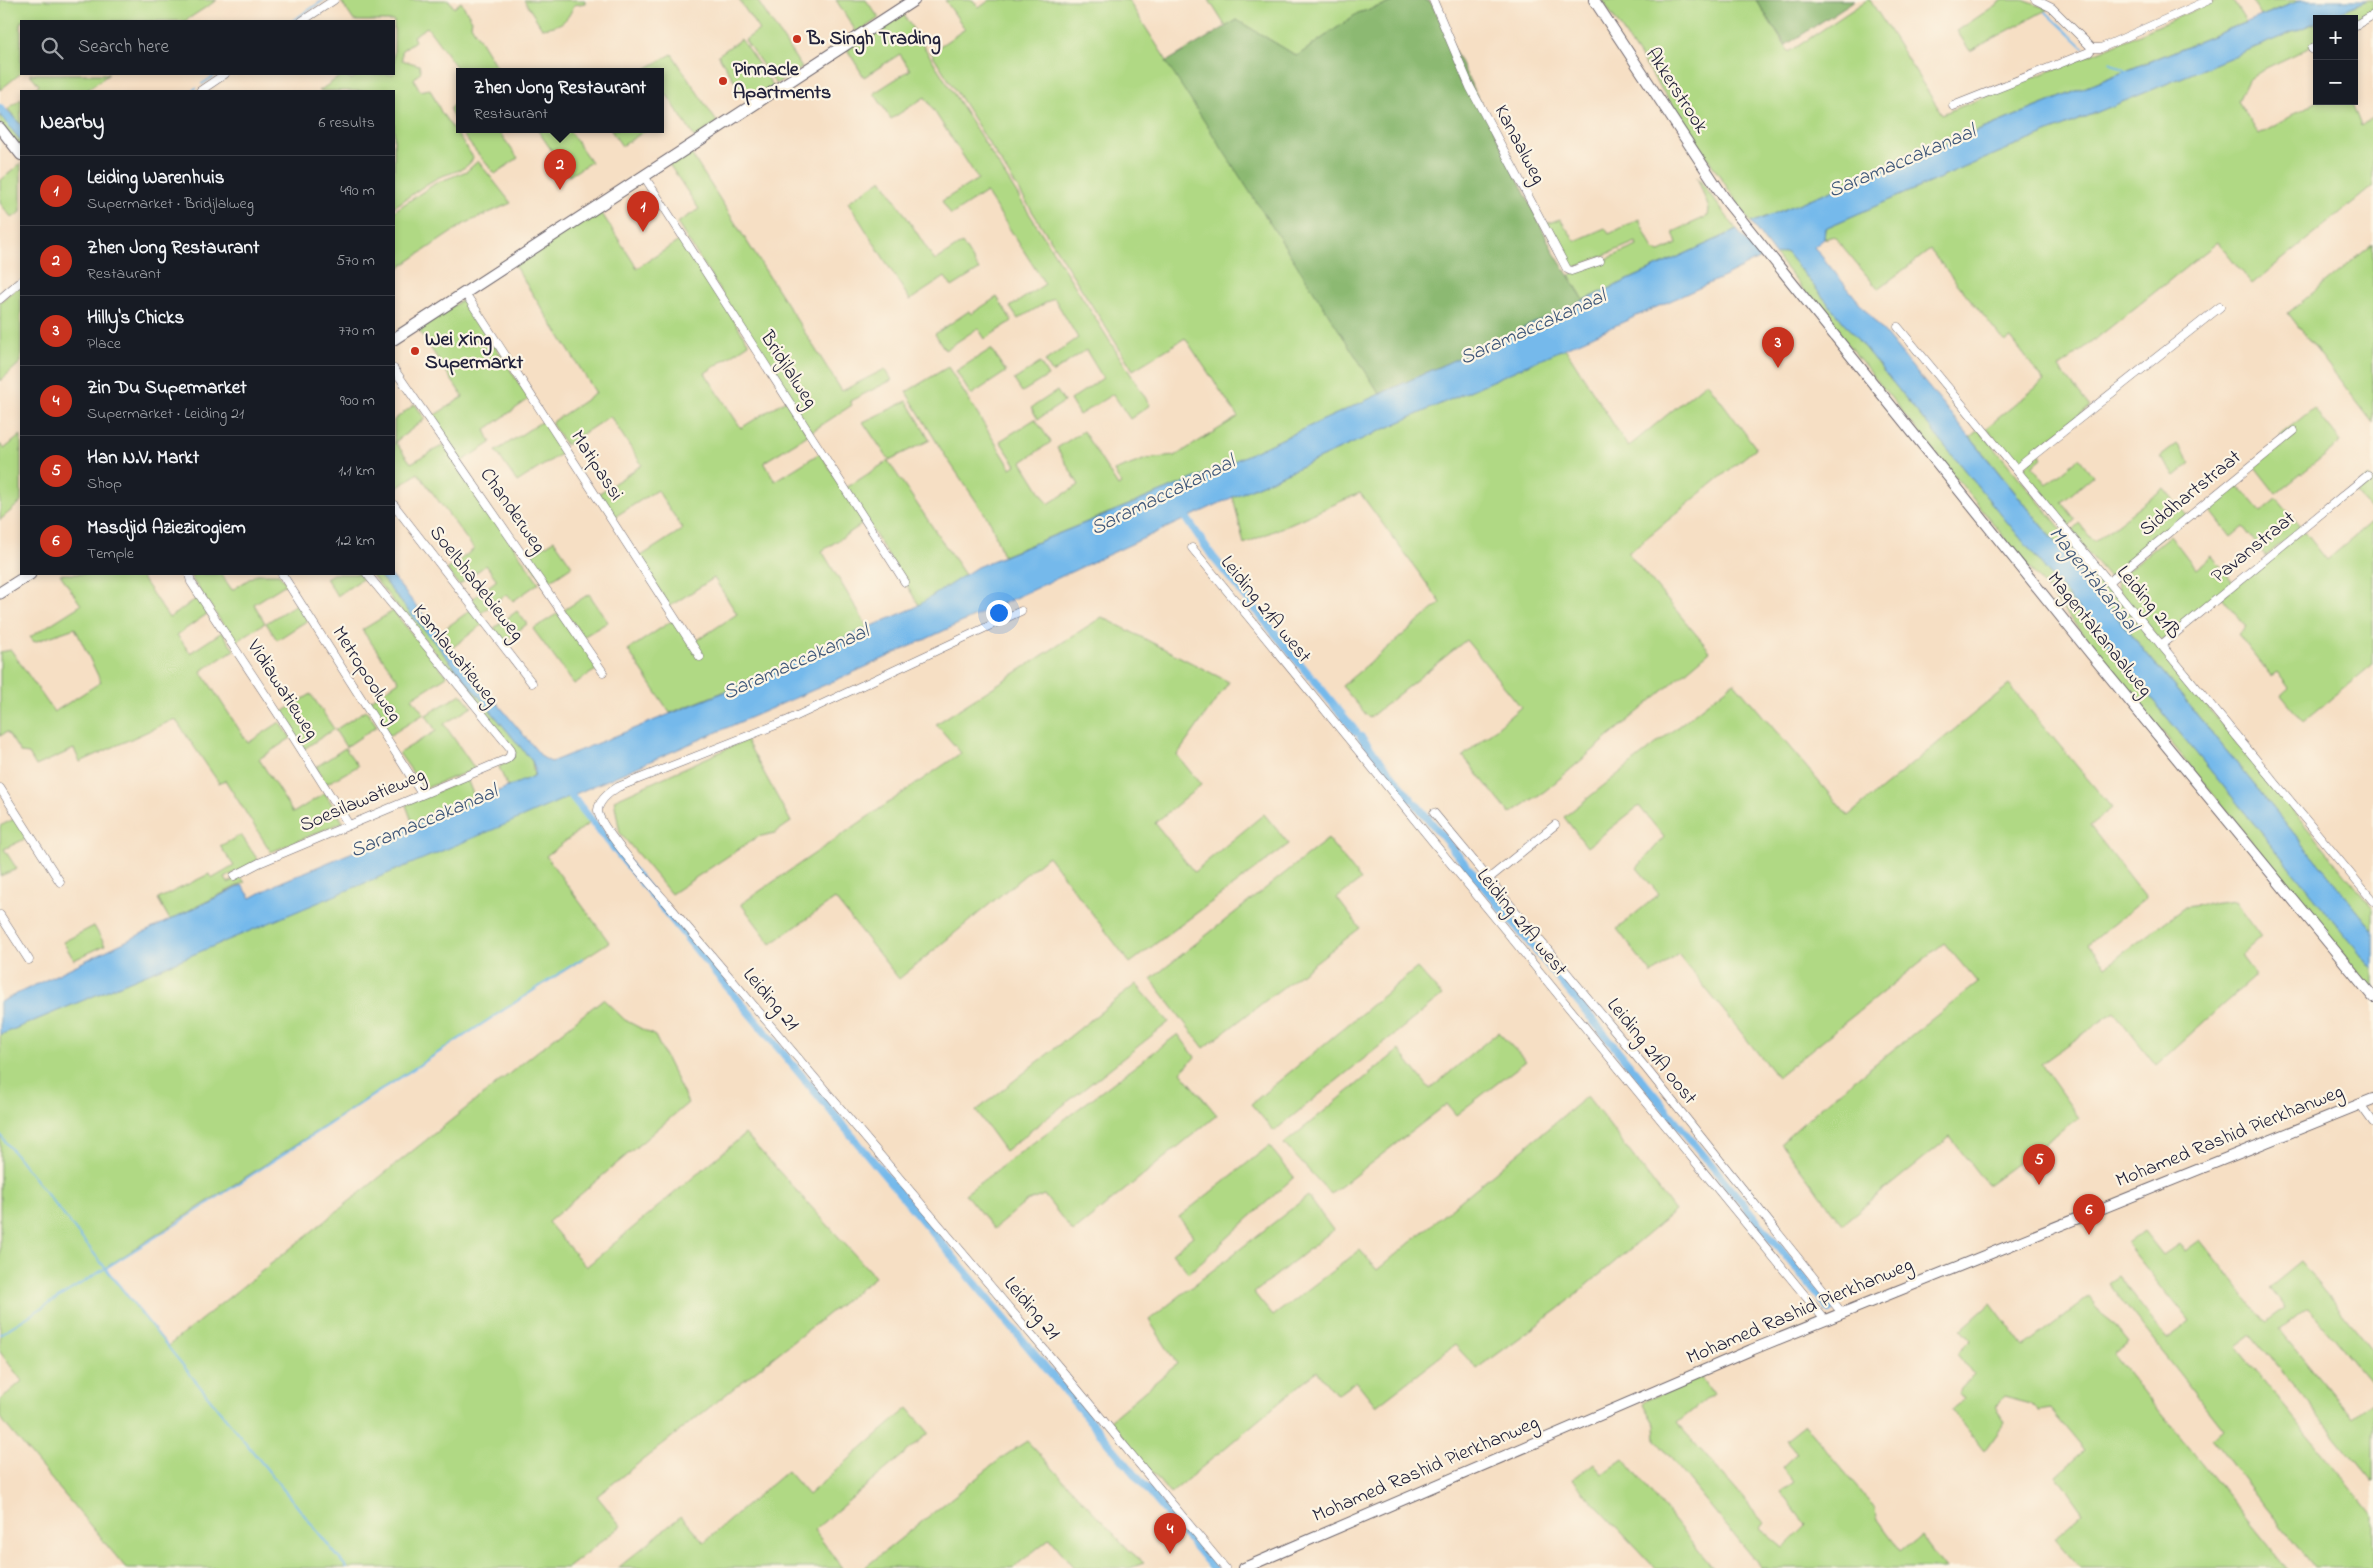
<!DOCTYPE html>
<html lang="en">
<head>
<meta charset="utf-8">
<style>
  body { margin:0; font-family:"Indie Flower",sans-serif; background:#20242c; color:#f1f3f6 }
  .controls { position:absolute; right:15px; top:15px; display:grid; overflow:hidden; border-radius:0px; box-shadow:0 2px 8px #0003 }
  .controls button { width:45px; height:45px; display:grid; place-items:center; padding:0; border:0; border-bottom:1px solid #363941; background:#171b24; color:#f1f3f6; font:25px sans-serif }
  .you { position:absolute; left:998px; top:612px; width:18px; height:18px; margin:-12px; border:4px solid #fff; border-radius:50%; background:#1a73e8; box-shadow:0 0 0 8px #1a73e833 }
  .badge { display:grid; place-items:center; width:32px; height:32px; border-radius:50%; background:#c8321e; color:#fff; font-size:16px; font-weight:700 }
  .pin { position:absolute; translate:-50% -41px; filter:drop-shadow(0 1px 2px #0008) }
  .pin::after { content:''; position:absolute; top:26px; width:18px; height:15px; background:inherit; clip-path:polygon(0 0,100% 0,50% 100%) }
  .popup { position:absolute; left:456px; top:68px; width:208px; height:65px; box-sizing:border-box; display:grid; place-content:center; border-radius:0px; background:#171b24; filter:drop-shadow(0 1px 4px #0005); font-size:16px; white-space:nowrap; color:#9ea1a6 }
  .popup b { font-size:19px; color:#f1f3f6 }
  .popup::after { content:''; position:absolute; left:50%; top:100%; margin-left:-10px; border:10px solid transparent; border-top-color:#171b24 }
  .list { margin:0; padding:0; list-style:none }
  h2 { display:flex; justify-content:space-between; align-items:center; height:65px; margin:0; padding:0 20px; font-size:21px }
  h2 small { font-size:16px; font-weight:400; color:#9ea1a6 }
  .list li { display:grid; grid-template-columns:32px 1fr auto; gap:15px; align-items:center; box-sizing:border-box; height:70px; padding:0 20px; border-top:1px solid #363941 }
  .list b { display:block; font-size:19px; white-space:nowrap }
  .list p { margin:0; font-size:16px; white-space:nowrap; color:#9ea1a6 }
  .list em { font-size:16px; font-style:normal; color:#9ea1a6 }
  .icon { flex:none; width:28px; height:28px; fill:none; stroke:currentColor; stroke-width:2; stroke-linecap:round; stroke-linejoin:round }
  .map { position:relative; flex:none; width:2373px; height:1568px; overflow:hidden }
  .search { position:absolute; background:#171b24; box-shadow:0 2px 8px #0003; left:20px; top:20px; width:375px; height:55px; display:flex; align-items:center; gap:12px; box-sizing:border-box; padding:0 18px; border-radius:0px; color:#9ea1a6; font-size:19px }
  .panel { position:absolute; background:#171b24; box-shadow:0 2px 8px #0003; left:20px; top:90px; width:375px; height:485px; border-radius:0px }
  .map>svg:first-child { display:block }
</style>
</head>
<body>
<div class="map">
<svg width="2373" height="1568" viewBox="0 0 2373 1568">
  <rect width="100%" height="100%" fill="#fcf5e5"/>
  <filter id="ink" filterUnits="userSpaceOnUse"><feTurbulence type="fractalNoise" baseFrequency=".02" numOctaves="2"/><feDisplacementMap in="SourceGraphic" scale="10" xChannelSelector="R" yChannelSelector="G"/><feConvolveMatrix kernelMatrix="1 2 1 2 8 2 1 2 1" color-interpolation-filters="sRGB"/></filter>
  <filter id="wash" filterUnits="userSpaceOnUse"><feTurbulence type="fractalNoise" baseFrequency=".0096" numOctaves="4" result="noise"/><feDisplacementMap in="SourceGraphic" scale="20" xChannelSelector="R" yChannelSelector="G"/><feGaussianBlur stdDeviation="1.12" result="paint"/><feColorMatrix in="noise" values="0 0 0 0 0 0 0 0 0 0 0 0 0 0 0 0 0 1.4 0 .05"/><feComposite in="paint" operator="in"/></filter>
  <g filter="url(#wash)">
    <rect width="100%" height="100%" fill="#f6dfc4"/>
    <g fill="#b0d984" stroke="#697e60">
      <polygon points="0,0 217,0 185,21 21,21 21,73 0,90"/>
      <path d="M 340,0 L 449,0 L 454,8 L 461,2 L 472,20 L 471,25 L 499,71 L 460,72 L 427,27 L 413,36 L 415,41 L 402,50 L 402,60 L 419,65 L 421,71 L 414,79 L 420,91 L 430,89 L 441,112 L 473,157 C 470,170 448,173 437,178 C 422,186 408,198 394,207 L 394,91 L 319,91 L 342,75 L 352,79 L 360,74 L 394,74 L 394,21 L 354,21 Z"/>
      <path d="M 524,0 L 585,0 L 585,3 L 574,5 C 567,22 561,26 542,28 Z"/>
      <polygon points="739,0 757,0 802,68 776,84 745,40 759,30"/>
      <polygon points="836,0 866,0 879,18 857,33"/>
      <polygon points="945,0 973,0 979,8 990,0 1128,0 1380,394 1210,472 1003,556 991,523 944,454 906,392 948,367 1011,468 1016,465 1000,441 1035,419 1051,442 1022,462 1048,504 1079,485 1057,448 1083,431 1118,486 1121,484 1114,471 1146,459 1175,456 1238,417 1185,338 1133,370 931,52 965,29"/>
      <polygon points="1209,0 1400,0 1358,13 1297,56 1237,20 1226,27"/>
      <polygon points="1602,0 1756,0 1789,52 1867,0 1870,0 1942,114 2103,50 2217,0 2232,0 2246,22 1751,223"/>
      <polygon points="2003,0 2023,0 2048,9 1970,51 1957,31"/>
      <polygon points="2252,0 2301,0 2261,16"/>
      <polygon points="2367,0 2373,0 2373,12 2354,24 2354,19 2324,19"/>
      <polygon points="901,13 904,15 1150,405 1130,419 1113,394 1079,415 1070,400 1103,378 1086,350 1052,373 1045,361 1078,338 1054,298 1018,319 1010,307 1045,284 986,192 951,215 942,201 978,179 925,97 891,119 874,93 910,70 900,54 864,77 848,51 848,48"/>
      <polygon points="2317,22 2317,44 2266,68 2248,80 2238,101 2259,135 2317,101 2351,101 2361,126 2373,117 2373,186 2252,284 2218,242 2059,368 2090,407 2017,465 1986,428 2044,381 2011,338 2005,342 1930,250 1878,289 1834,236 1824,239 1825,228 1998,153"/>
      <polygon points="741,39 774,87 749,103 718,55"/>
      <polygon points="672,54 717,122 695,138 667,95 660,98 660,71 642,71"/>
      <polygon points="30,74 109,74 86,91 31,91 39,85"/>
      <path d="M 460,96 L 460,129 L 497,129 L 518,158 L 495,174 C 480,155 457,133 450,109 Z"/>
      <polygon points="21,99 21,125 8,109"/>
      <polygon points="0,115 21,141 21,151 0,125"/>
      <polygon points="537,129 568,129 591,162 569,176"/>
      <polygon points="610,129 645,129 646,130 622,146"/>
      <polygon points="690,152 842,391 885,369 892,380 850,401 852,405 811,432 677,223 699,209 669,164"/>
      <polygon points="478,161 511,203 464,224 394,271 394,211 436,183 467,171"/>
      <polygon points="21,163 21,212 12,218 0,203 0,181"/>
      <polygon points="1697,177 1737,230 1584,300 1569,275 1637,246 1636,242 1571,269 1546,224 1560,219 1575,241 1605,228 1609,234 1639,219 1653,250 1660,252 1677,244 1673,232 1708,216 1709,209"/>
      <polygon points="882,179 935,261 962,243 979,270 952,287 945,277 910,300 848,202"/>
      <polygon points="599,209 637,268 682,239 749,344 705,373 741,428 786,400 808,435 764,462 775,481 820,453 864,523 822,551 868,628 774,672 670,713 628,650 673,620 693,643 737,614 714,578 670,606 638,558 683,529 657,490 613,518 598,494 642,465 610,416 566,445 551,423 596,393 514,265"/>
      <polygon points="2373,244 2373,423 2288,313"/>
      <polygon points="1786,252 2373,969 2373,991 1775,255"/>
      <polygon points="21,284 21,362 0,381 0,302"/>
      <polygon points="997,297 1012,321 985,339 978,328 945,350 935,334 969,311 971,314"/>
      <polygon points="462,300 466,301 529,399 485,430 491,443 461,462 430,418 463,397 418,329"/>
      <polygon points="1565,348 1628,447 1707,382 1756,448 1628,553 1710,651 1545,791 1510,814 1463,756 1521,707 1466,640 1369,718 1342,686 1441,603 1360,493 1244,544 1233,497"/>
      <polygon points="991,349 1006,372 971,395 956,371"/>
      <polygon points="1040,363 1048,376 1022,392 1014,380"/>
      <polygon points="1057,391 1064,402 1038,419 1031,408"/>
      <polygon points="907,401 930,440 889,460 863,422"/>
      <polygon points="415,404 425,419 395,442 411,463 444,445 539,583 513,601 507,594 481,613 471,600 497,580 486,565 459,585 447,570 474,549 418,473 394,490 394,420"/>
      <polygon points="2314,408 2341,442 2276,494 2255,467 2286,442 2280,435"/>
      <polygon points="544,420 564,452 517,482 496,451"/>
      <polygon points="1979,429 2373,908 2373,930 1970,437"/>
      <polygon points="21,435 21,502 0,520 0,444 4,449"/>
      <polygon points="2177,444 2191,463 2175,476 2160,457"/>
      <polygon points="2040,454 2042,458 2032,466 2047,484 2079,458 2093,476 2062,502 2074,518 2075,520 2068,527 2027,480 2024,470 2026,465"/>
      <polygon points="888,461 965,575 919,605 846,488"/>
      <polygon points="2369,476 2373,480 2373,513 2357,493 2361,489 2359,485"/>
      <polygon points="2236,483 2261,512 2277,499 2301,527 2266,556 2243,527 2231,537 2207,506"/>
      <polygon points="2164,488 2187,516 2113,576 2109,577 2072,534 2072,530 2079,523 2094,542"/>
      <polygon points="2373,521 2373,664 2303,722 2281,695 2289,688 2277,672 2271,676 2238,634 2246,627 2222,597 2304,531 2327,560"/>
      <polygon points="2170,535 2196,569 2212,556 2234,583 2163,640 2160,640 2119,590 2116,580"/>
      <polygon points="554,540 572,566 545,584 527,558"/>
      <polygon points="60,574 139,574 169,618 199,597 210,612 177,635 190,653 222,632 234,650 201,671 248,743 280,722 291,738 259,759 293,813 325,793 343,822 271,852 225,780 219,783 175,719 80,762 74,749 36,766 29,754 21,753 7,732 0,736 0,652 11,650 54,712 101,682 75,628 34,642 30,637 81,605"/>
      <polygon points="191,574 221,574 232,590 257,574 279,574 286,584 254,604 265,623 235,642 192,579"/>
      <polygon points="333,574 362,574 365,577 337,596 326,578"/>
      <polygon points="371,574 378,574 532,761 534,776 508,788 499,767 515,756 515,750"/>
      <polygon points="589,594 608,622 583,637 564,610"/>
      <polygon points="298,603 308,620 277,640 266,623"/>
      <polygon points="472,609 483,624 452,648 439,633"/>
      <polygon points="393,611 447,676 412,698 424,714 389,736 366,703 399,681 362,630"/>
      <polygon points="517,611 527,624 504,642 494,628"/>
      <polygon points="560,612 599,668 574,684 533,629"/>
      <polygon points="1102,617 1229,682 1177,755 1201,785 1155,823 1194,872 1264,814 1289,844 1130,963 1048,856 899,979 835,899 771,944 741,904 961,753 936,724"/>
      <polygon points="1734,682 1848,816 2009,685 2112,808 2090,826 2146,898 2088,944 2106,966 2185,907 2235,901 2261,937 2241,955 2256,975 2156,1065 2114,1012 2041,1064 2079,1118 1987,1185 1950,1137 1842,1224 1781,1143 1829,1100 1978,983 1944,943 1777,1077 1678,954 1652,974 1617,929 1659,894 1637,868 1664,837 1639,806 1587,847 1564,817"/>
      <polygon points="311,694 334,729 304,749 281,713"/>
      <polygon points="461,694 472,707 444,724 475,769 426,788 421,784 399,753 436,731 426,715"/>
      <polygon points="366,710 377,726 346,747 335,730"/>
      <polygon points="746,740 791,822 775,833 757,837 671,894 620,833 614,800"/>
      <polygon points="345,748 358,766 326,784 316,767"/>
      <polygon points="467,779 476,801 414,827 406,805"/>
      <polygon points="571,796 592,821 546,856 609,942 105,1268 168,1346 603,999 625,1020 655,1036 688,1103 548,1222 586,1267 745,1134 875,1277 597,1496 621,1526 567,1568 126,1568 0,1418 0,1400 22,1381 0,1352 0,1035"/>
      <polygon points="16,818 29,837 4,849 17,869 0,876 0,826"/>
      <polygon points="241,835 258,860 225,878 228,883 240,877 245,882 170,920 158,899 209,874 213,878 234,866 220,846"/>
      <polygon points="1328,839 1361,880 1337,898 1360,928 1204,1048 1151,979"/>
      <polygon points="94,926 105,945 74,960 63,942"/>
      <polygon points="1417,968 1442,996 1274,1131 1251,1104"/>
      <polygon points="1136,984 1169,1022 1005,1151 976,1111"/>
      <polygon points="1498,1032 1526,1061 1456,1115 1447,1104 1331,1194 1284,1144 1399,1050 1430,1089"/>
      <polygon points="1178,1034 1195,1057 1181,1072 1217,1115 1073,1232 1044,1195 1026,1202 994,1229 965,1194"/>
      <polygon points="1587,1096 1675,1211 1559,1309 1477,1369 1455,1345 1376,1406 1356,1381 1337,1395 1317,1371 1170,1494 1110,1420 1177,1364 1149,1320 1308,1196 1333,1230 1254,1293 1273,1316 1360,1250 1377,1270"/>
      <polygon points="1269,1146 1294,1177 1189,1273 1172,1253 1193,1236 1179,1217"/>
      <polygon points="2144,1231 2163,1255 2179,1244 2185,1251 2200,1240 2266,1323 2285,1309 2269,1288 2301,1262 2373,1350 2373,1385 2308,1308 2280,1330 2352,1418 2373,1402 2373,1482 2252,1335 2236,1347 2373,1515 2373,1568 2314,1568 2212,1439 2223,1429 2108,1283 2118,1276 2167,1339 2190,1322 2127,1244"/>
      <polygon points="2089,1297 2103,1316 2116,1326 2129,1342 2113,1354 2287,1568 2080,1568 2054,1538 2083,1513 2056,1475 2085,1450 2051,1409 2038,1411 2031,1404 2004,1397 1996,1405 2005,1422 1984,1451 1951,1410 1964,1399 1958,1392 1974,1375 1957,1353 1971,1339 1962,1329 1991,1303 2024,1347"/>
      <polygon points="1701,1376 1713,1394 1677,1423 1764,1522 1759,1528 1783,1548 1806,1525 1780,1492 1794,1482 1782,1467 1797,1453 1786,1440 1805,1425 1875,1508 1876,1518 1901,1552 1921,1536 1945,1568 1761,1568 1656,1440 1655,1425 1643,1404 1647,1400"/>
      <polygon points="908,1408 929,1433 814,1530 842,1568 618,1568 681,1516 704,1542 787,1471 808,1495"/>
      <polygon points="1027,1441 1130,1551 1144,1563 1130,1568 1074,1568 1050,1538 1013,1568 864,1568 1003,1457"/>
      <polygon points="1623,1459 1632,1469 1713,1568 1655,1568 1572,1480 1594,1463 1602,1474"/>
    </g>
    <g fill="#8cb972" stroke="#576e56">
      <polygon points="1400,0 1426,0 1432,4 1554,253 1584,300 1380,394 1166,62 1237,20 1297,56 1358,13"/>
      <polygon points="1756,0 1855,0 1786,45"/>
    </g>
    <g fill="#74b9eb" stroke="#4b6e93">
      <polygon points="2301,0 2367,0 2324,19 2317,19 2317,22 1998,153 1825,228 1824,239 1814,247 2373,930 2373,969 1786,252 1775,255 1751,223"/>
      <polygon points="5,108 21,125 21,141 0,115 0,112"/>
      <polygon points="1737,230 1760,258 1728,275 1233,497 859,670 502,826 0,1035 0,1002 242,885 251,898 279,883 534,776 535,770 532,761 378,574 390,574 542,757 551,762 774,672 844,638 914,608 977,567 1210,472"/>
    </g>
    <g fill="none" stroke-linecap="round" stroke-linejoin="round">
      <g stroke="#74b9eb" stroke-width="2">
        <polyline points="2046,12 2083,47"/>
        <polyline points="292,21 324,0"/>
        <polyline points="2110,62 2127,72"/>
        <polyline points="202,84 217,74"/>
        <polyline points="192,91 196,88"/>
        <polyline points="0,1135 168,1347 347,1568"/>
        <polyline points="0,1334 175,1225 583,958"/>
      </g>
      <g stroke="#74b9eb" stroke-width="8">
        <polyline points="0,108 21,134"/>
        <polyline points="1181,510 1213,557 1310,676"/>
        <polyline points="1314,680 1356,732"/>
        <polyline points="1361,737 1411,799"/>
        <polyline points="566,789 705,960 1213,1568"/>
        <polyline points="1416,804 1830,1310"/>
      </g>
    </g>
  </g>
  <g filter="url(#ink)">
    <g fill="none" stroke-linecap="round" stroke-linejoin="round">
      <g stroke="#6c646b" stroke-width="9">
        <g id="minor">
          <polyline points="1433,0 1470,87 1567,269 1571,271 1600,261"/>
          <polyline points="2036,0 2052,8 2092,48 2101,48 2209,0"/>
          <polyline points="302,21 334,0"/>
          <polyline points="2354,26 2373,15"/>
          <polyline points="2312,49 2317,47"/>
          <polyline points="200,91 225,74"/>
          <polyline points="1953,106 2089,52 2092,48"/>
          <polyline points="644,176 905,582"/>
          <polyline points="465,293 700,657"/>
          <polyline points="0,299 21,281"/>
          <polyline points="1898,327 2373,901"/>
          <polyline points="394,369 603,672"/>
          <polyline points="2016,469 2220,307"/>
          <polyline points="394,505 532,683"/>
          <polyline points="1192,548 1825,1320"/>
          <polyline points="189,574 191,582 292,735 349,825"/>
          <polyline points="282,574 422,794"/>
          <polyline points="2109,582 2294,431"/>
          <path d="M 1021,611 L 786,721 L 618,787 C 610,792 599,800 598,810 C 597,825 654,888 667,903 L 1064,1373 L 1225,1568"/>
          <polyline points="2161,645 2368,475"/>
          <polyline points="0,788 60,882"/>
          <polyline points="1434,813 1645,1067 1842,1313"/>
          <polyline points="234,876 259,863 507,759 510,756 511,749 367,574"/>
          <polyline points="1487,880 1555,825"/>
          <polyline points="0,915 29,960"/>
          <polyline points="2360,1104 2373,1122"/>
        </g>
      </g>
      <g stroke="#6c646b" stroke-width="12">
        <g id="tertiary">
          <polyline points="1594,0 1727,202 2091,654 2373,997"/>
          <polyline points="0,128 21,155"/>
          <polyline points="1244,1568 1751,1350 2373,1099"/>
        </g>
      </g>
      <g stroke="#6c646b" stroke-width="13">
        <g id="secondary">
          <polyline points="394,339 914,0"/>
          <polyline points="0,593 30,574"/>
        </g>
      </g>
      <use href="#minor" stroke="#fff" stroke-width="8"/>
      <use href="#tertiary" stroke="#fff" stroke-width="10"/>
      <use href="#secondary" stroke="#fff" stroke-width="11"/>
    </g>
  </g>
  <g fill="#c8321e" stroke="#fcf5e5" stroke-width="2">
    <circle cx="797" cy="39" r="5"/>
    <circle cx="723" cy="81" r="5"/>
    <circle cx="415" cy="351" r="5"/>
  </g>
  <g text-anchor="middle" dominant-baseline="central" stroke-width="4.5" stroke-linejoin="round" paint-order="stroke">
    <g font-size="20" font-weight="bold" fill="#22223b" stroke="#fcf5e5" text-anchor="start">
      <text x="807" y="39">B. Singh Trading</text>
      <text x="733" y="70">Pinnacle<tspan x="733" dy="23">Apartments</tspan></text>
      <text x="425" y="340">Wei Xing<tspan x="425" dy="23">Supermarkt</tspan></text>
    </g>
    <g font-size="20" fill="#22223b" stroke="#fcf5e5">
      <text transform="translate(1676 91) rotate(57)">Akkerstrook</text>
      <text transform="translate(1519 145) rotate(62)">Kanaalweg</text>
      <text transform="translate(788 370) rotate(57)">Bridjlalweg</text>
      <text transform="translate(596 466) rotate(57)">Matipassi</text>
      <text transform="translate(2191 494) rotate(-39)">Siddhartstraat</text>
      <text transform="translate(512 511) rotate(55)">Chanderweg</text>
      <text transform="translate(2254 548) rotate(-39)">Pavanstraat</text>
      <text transform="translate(476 584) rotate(52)">Soelbhadebieweg</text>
      <text transform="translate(2148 603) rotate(50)">Leiding 21B</text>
      <text transform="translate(1265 610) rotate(51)">Leiding 21A west</text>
      <text transform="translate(2099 635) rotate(51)">Magentakanaalweg</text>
      <text transform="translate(455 656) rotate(51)">Kamlawatieweg</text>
      <text transform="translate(366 675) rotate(57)">Metropoolweg</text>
      <text transform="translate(282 690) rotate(57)">Vidiawatieweg</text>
      <text transform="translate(363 801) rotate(-23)">Soesilawatieweg</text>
      <text transform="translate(1521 923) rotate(51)">Leiding 21A west</text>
      <text transform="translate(770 1000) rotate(50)">Leiding 21</text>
      <text transform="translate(1651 1052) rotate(51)">Leiding 21A oost</text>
      <text transform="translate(2230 1137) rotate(-22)">Mohamed Rashid Pierkhanweg</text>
      <text transform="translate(1031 1309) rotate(50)">Leiding 21</text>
      <text transform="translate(1800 1312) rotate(-23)">Mohamed Rashid Pierkhanweg</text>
      <text transform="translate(1426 1470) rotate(-23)">Mohamed Rashid Pierkhanweg</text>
    </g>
    <g font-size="21" font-style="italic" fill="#3f5779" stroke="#fcf5e5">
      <text transform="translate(1902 162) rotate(-23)">Saramaccakanaal</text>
      <text transform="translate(1533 328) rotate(-24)">Saramaccakanaal</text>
      <text transform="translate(1163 496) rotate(-26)">Saramaccakanaal</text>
      <text transform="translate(2093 580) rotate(51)">Magentakanaal</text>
      <text transform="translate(796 663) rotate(-24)">Saramaccakanaal</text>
      <text transform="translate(424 822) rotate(-23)">Saramaccakanaal</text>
    </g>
  </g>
</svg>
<div class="controls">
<button>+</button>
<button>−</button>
</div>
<div class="you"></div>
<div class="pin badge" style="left:643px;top:232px">1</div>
<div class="pin badge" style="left:560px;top:190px">2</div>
<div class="popup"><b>Zhen Jong Restaurant</b>Restaurant</div>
<div class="pin badge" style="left:1778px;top:368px">3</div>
<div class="pin badge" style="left:1170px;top:1554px">4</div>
<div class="pin badge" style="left:2039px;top:1185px">5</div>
<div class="pin badge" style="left:2089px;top:1235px">6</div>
<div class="search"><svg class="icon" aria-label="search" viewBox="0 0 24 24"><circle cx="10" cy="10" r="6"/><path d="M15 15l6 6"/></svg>Search here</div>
<section class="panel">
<h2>Nearby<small>6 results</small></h2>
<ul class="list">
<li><span class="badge">1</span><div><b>Leiding Warenhuis</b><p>Supermarket · Bridjlalweg</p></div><em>490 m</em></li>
<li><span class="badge">2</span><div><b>Zhen Jong Restaurant</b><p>Restaurant</p></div><em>570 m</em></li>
<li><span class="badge">3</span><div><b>Hilly's Chicks</b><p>Place</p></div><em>770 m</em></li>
<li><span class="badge">4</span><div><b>Zin Du Supermarket</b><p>Supermarket · Leiding 21</p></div><em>900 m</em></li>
<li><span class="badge">5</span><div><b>Han N.V. Markt</b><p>Shop</p></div><em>1.1 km</em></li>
<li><span class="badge">6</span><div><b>Masdjid Aziezirogiem</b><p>Temple</p></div><em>1.2 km</em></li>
</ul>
</section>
</div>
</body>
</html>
